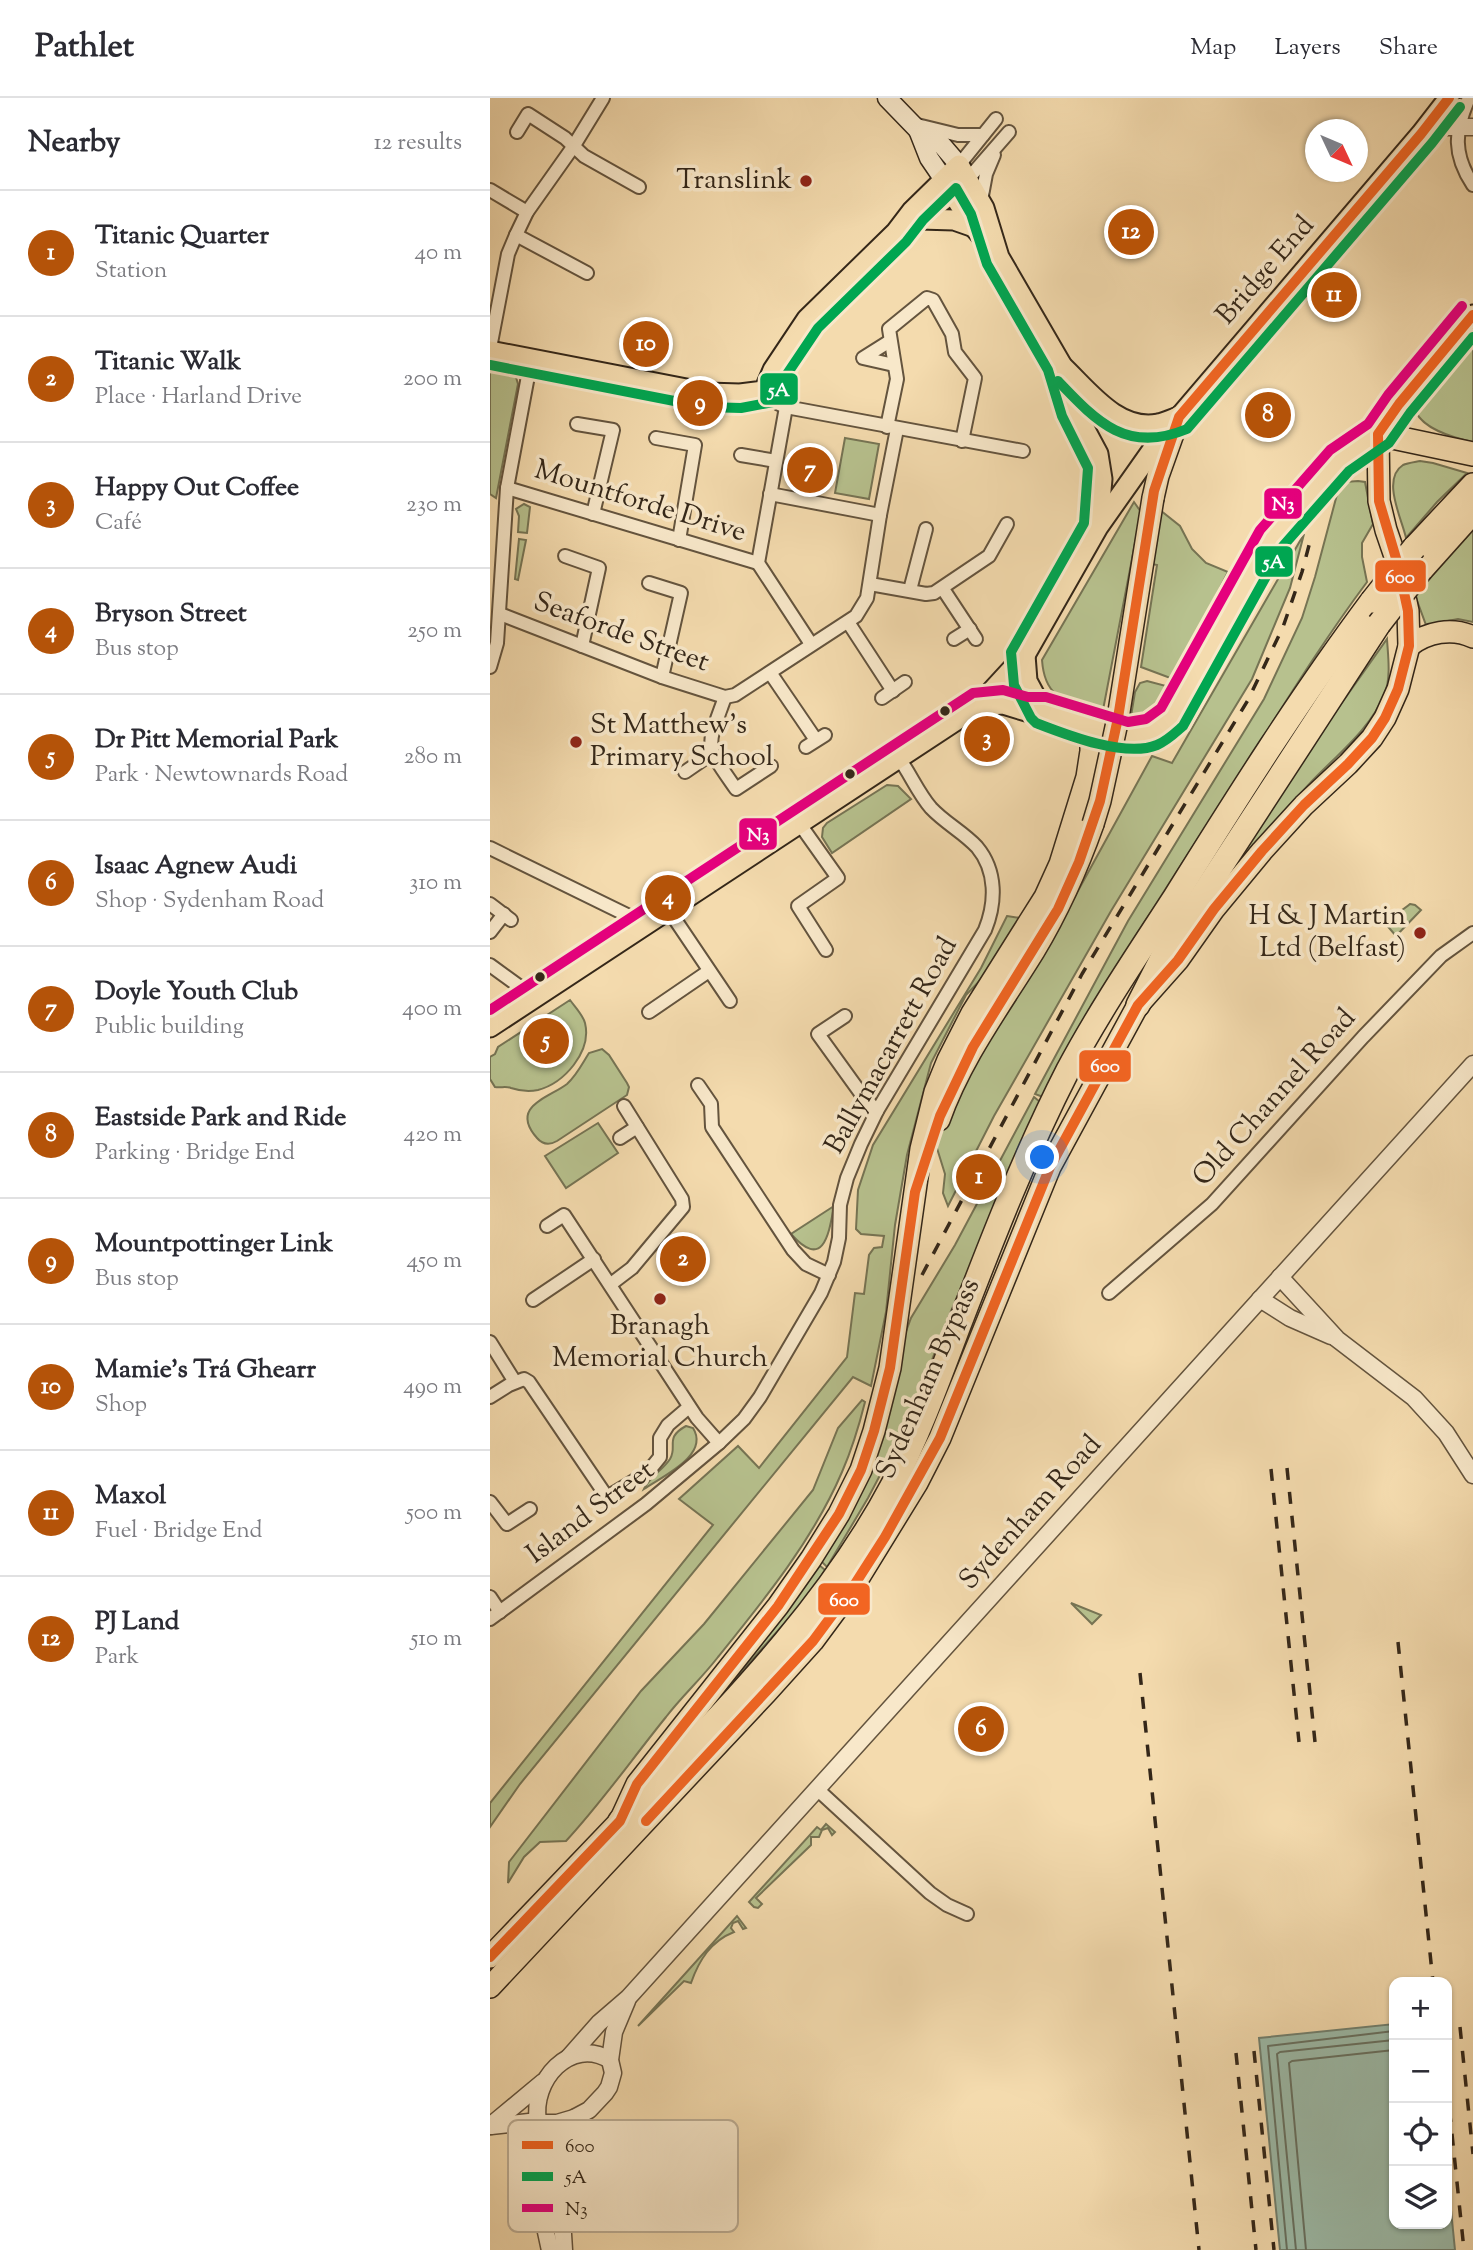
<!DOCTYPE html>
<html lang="en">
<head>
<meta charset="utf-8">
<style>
  body { margin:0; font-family:"Sorts Mill Goudy",serif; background:#f7f7f7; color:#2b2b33 }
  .controls { position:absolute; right:21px; bottom:21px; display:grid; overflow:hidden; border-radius:14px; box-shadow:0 2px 5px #0004 }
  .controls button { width:63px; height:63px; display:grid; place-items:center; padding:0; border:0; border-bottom:2px solid #e1e1e2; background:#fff; color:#2b2b33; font:35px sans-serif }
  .compass { position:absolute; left:815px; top:21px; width:63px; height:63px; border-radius:50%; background:#fff; box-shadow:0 2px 5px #0004; rotate:134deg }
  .you { position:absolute; left:553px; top:1060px; width:24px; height:24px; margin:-18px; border:5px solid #fff; border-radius:50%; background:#1a73e8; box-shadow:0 0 0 10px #1a73e833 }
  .badge { display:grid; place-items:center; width:46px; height:46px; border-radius:50%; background:#b45309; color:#fff; font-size:23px; font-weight:700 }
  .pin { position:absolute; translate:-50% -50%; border:4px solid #fff; box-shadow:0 2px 7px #0006 }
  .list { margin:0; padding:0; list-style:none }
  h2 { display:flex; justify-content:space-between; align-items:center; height:91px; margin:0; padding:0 28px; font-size:30px }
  h2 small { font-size:23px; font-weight:400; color:#7c7c81 }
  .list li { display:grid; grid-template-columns:46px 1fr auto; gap:21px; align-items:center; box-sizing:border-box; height:126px; padding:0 28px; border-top:2px solid #e1e1e2 }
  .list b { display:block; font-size:26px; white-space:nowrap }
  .list p { margin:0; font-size:23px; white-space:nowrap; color:#7c7c81 }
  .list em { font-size:23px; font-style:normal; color:#7c7c81 }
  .icon { flex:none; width:38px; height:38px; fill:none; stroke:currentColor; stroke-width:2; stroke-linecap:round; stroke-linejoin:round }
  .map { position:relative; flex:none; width:983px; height:2152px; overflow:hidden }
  header { display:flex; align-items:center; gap:42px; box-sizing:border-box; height:98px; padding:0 35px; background:#fff; border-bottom:2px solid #e1e1e2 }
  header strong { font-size:33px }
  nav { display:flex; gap:38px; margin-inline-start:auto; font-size:24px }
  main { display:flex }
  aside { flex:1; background:#fff }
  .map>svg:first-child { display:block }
</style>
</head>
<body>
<header>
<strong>Pathlet</strong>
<nav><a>Map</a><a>Layers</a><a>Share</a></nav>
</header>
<main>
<aside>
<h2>Nearby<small>12 results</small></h2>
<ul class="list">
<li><span class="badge">1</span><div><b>Titanic Quarter</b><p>Station</p></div><em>40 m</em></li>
<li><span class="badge">2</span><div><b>Titanic Walk</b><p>Place · Harland Drive</p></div><em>200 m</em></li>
<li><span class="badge">3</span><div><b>Happy Out Coffee</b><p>Café</p></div><em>230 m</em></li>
<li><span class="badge">4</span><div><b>Bryson Street</b><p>Bus stop</p></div><em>250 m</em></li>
<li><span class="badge">5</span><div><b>Dr Pitt Memorial Park</b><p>Park · Newtownards Road</p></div><em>280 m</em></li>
<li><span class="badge">6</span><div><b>Isaac Agnew Audi</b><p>Shop · Sydenham Road</p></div><em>310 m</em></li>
<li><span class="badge">7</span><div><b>Doyle Youth Club</b><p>Public building</p></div><em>400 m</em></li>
<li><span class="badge">8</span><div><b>Eastside Park and Ride</b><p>Parking · Bridge End</p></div><em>420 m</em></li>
<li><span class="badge">9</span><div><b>Mountpottinger Link</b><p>Bus stop</p></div><em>450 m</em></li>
<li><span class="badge">10</span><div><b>Mamie's Trá Ghearr</b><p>Shop</p></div><em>490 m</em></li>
<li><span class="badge">11</span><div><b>Maxol</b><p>Fuel · Bridge End</p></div><em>500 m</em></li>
<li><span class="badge">12</span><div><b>PJ Land</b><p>Park</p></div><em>510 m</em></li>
</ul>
</aside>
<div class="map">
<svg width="983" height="2152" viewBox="0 0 983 2152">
  <rect width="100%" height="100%" fill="#f4dbae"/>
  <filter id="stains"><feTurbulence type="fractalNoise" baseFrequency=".00286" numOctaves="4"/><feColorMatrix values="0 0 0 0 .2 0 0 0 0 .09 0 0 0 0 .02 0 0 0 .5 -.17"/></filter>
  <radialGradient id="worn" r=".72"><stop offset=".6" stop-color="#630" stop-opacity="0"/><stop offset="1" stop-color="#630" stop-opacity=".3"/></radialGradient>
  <g fill="#b7c18e" stroke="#767454" stroke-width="2">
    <path d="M 983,240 L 983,344 C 964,340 928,330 924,308 L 932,297 Z"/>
    <polygon points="0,269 25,276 28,286 6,400 0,396"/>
    <polygon points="355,340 389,346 379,401 345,395"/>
    <path d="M 930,363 L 943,365 L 977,375 L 947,404 L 916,440 C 912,421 891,381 913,367 C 917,365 925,364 930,363 Z"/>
    <path d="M 868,383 L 875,384 L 883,426 L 872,445 L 872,459 L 877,484 C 827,551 784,623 739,693 C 674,793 608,893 553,999 L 545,996 L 638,823 L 774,601 L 812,520 L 825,479 L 849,389 L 855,384 Z"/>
    <path d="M 644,404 L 651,414 L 613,612 C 578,602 555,604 552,562 Z"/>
    <polygon points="34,406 40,409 37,435 28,434 29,418 26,411"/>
    <polygon points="670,412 690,428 702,451 716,465 738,474 683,581 651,569 667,467 662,466"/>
    <polygon points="983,432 983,524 968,521 936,527 925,497"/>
    <polygon points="814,436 800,490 762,581 621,813 504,1018 458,1108 453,1095 455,1076 446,1047 462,1003 572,822 662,658 682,665"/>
    <polygon points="29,441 36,442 28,482 25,481"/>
    <path d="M 897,541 C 898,558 901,578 895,595 C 881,630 849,655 823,682 C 795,712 767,744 740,775 L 834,630 Z"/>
    <path d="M 657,583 L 676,588 L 677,593 C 667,607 659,616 641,618 L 645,594 L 650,585 Z"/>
    <polygon points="397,687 408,688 421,701 342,755 332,739 333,730 337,725"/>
    <path d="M 920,806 L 925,807 L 931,812 L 906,838 L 894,824 C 902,817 911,814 920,806 Z"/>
    <polygon points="517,818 530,820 499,873 476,897 441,965 417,1057 405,1127 396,1214 381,1288 363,1279 30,1686 0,1729 0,1705 223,1427 189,1401 248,1348 269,1370 357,1259 365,1195 374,1196 379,1157 384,1150 392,1149 394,1138 371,1136 366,1131 368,1092 383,1047 491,870"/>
    <path d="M 80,902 C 85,909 93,917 95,925 C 102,954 74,985 48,992 C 38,994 30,993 21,990 C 17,988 10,990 5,989 L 0,981 L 0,959 L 5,956 L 8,949 Z"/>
    <path d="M 112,951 L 119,957 L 137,985 L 139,989 L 137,997 L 67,1043 C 60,1047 53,1047 47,1040 C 19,1008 59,1000 77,986 C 87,977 92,966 99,955 Z"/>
    <polygon points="544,999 550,1004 459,1218 418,1324 378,1400 337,1469 331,1463 421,1220 465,1147"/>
    <polygon points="108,1025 128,1055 76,1090 55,1058"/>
    <path d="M 344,1108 C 339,1135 334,1173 301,1136 Z"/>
    <path d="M 372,1302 L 375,1304 C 369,1328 362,1351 352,1374 C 323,1442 274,1502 228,1559 C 212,1580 192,1598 176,1619 C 142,1661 112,1704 76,1743 L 50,1744 L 34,1759 L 18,1785 L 19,1764 L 151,1593 L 214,1526 L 323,1392 L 348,1330 Z"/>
    <path d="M 196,1328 L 203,1330 C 220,1357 173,1378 154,1391 C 160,1378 173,1372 180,1361 C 188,1348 174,1340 196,1328 Z"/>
    <polygon points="329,1467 335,1472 317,1500 235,1592 232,1591"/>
    <polygon points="581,1505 611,1517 602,1526"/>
    <polygon points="336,1726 345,1734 342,1737 338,1730 332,1732 329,1739 321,1739 321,1747 266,1800 272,1806 268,1810 264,1809 259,1804 327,1729 331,1732"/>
    <path d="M 247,1818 L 256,1830 L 253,1831 L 248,1823 L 243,1825 L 241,1830 L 244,1834 C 221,1843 209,1862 201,1885 L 194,1883 L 148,1928 Z"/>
  </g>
  <polygon fill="#9cbba9" stroke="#72806f" stroke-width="2" points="904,1926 904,2126 957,2126 957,2072 965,2152 790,2152 769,1940"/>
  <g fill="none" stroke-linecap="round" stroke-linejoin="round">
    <g stroke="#687161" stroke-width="2">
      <polyline points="797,2152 778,1948 904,1933"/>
      <polyline points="806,2152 787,1956 790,1954 904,1942"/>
      <polyline points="816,2152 799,1965 802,1963 904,1952"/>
    </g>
    <g stroke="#64543e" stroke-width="16">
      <g id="minor">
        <path d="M 979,0 C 964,33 963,57 983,87"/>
        <polyline points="427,27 468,37 493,37"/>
        <polyline points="27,34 38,16 75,40 94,58 149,89"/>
        <polyline points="469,67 506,21"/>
        <polyline points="478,81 519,34"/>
        <polyline points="0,92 37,114"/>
        <polyline points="491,103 496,76 504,57"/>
        <polyline points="26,137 97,175"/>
        <polyline points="400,243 373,260 404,267"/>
        <polyline points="0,250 18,156 26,137 37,114 83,49 113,0"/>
        <polyline points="274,293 289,306 296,309 533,353"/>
        <polyline points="296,309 268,465 321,546"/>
        <polyline points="87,326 123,332 103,416"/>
        <polyline points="397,329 407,281 399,231 437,200 443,202 462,236 465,254 485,280 472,343"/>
        <polyline points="166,340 205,347 189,442"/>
        <polyline points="251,357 286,363"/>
        <polyline points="17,390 268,465"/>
        <polyline points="280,396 390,417"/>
        <polyline points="75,458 109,470 92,548"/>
        <polyline points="159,485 191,495 172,579"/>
        <polyline points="380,486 436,496 444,495 499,458 517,426"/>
        <polyline points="453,491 486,541"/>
        <polyline points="420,492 436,431"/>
        <polyline points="10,516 172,579 235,599 245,597 366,518 377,500 390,417 407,331"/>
        <polyline points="358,524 403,593"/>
        <polyline points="464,541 480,531"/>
        <polyline points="0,569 7,545 17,390 41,262"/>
        <polyline points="281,576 326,642"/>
        <path d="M 235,599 C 216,652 214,645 246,691 L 281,668"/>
        <polyline points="392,600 415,584"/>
        <polyline points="316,649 335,637"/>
        <polyline points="195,674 221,656"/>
        <polyline points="309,725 348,780 308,808 336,852"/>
        <polyline points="0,750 139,818 151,829"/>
        <polyline points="0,806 21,822"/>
        <polyline points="178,811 240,903"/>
        <polyline points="0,834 14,816"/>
        <polyline points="0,867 44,899"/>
        <polyline points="159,914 219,873"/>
        <polyline points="355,918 328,936 372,997 387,1013"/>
        <polyline points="208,987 221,1006 222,1029 303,1152 316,1166 339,1177"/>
        <polyline points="130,1040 147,1029"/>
        <polyline points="57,1128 74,1117 207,1320 229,1345"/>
        <polyline points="121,1186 142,1170 193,1109 192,1101 134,1008"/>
        <polyline points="619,1195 722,1106 873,939 951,858 983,835"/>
        <polyline points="43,1202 104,1161"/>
        <polyline points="0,1244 25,1284"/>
        <polyline points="0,1299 19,1287 34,1281 39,1284 117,1399 157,1375 170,1359 170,1340 178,1327 199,1309"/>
        <polyline points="0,1404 17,1426 40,1411"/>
        <polyline points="0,1499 10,1514"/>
        <path d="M 0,1521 L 156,1406 L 229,1345 L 254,1321 L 270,1299 L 331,1195 L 344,1164 L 349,1140 L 350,1107 L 357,1080 L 371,1046 L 387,1013 L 495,832 C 506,805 507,773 487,749 C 473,734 455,725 441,710 C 428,695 420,675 408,659"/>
        <polyline points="327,1691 440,1795 457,1807 477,1816"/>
      </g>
    </g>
    <g stroke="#64543e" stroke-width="19">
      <g id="tertiary">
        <polyline points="931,36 950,29 983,29"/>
        <polyline points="790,1179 847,1241 924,1300 956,1335 983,1377"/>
        <polyline points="770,1201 800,1220 841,1238"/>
        <polyline points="79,1959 109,1925 138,1900 983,966"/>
        <path d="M 48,2023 C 41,1983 80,1938 120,1962"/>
        <path d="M 52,2025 C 48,2068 49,2110 60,2152"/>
        <polyline points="0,2028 53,1984"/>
        <polyline points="1,2028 48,2023 52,2025 67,2025 84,2020 99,2012 115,1995 119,1989 123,1975 120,1962 124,1934 137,1903"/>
        <polyline points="74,2152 68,2057 74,2038 84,2020"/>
      </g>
    </g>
    <g stroke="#342719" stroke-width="21">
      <g id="secondary">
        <polyline points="397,0 428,32 451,46 469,67"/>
        <polyline points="428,32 439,60 454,82"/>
      </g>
    </g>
    <g stroke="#342719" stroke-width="23">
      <g id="primary">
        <polyline points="454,82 484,129 506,155"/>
        <polyline points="430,121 464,122 484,129"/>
        <polyline points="420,127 430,121 470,88"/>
        <polyline points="0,253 217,295 250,296 274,293 283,272 317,221 406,134 422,113 469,67 494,110 509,159 571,266 585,313 608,356 612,381 608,427"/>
        <path d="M 571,267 C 597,291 627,334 668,326 C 675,325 682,321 689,319"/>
        <polyline points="535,557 537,583 553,613"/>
        <polyline points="488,608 513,606 536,613 553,613 636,638 651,638 663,634 672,627 682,619 691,603 781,440 850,362 888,336 909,306 983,217"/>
        <polyline points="0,929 488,608 535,557 608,429 668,344 931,36 959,0"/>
      </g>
    </g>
    <g stroke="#342719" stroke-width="24">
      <g id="trunk">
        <polyline points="663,400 668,378 689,319"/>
        <path d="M 919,548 C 937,534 962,529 983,539"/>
        <path d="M 449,1022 C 471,960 510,908 544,853 C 568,813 587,771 603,726"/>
        <polyline points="0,1859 130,1723 147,1686 288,1508 321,1461 349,1416 371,1372 384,1333 400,1270 431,1051 445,994 458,962 482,915 555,799 570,766 597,679 601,653 601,636 597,626"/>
        <polyline points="0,1889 276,1595 323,1543 363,1489 427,1385 450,1340 560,1069 648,907 688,862 724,811 772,753 814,707 858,666 882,640 895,620 908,591 919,548 918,513 908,467 896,432 889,403 888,336"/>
      </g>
    </g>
    <g stroke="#342719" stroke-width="26">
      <g id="motorway">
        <polyline points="888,336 983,356"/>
        <polyline points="924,450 983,387"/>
        <polyline points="931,472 983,414"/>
        <polyline points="648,907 674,856 889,526"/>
        <path d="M 130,1723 C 229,1618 335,1515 403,1386 C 430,1334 449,1280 470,1225 C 503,1139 536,1054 578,972 C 610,912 648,856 685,799 C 748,698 811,598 882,503"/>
      </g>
    </g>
    <use href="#minor" stroke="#f8e8ca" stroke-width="12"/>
    <use href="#tertiary" stroke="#f8e8ca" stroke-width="16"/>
    <use href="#secondary" stroke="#f8e8ca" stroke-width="18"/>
    <use href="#primary" stroke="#f4dbae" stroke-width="19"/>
    <use href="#trunk" stroke="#f4dbae" stroke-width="21"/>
    <use href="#motorway" stroke="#f4dbae" stroke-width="23"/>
    <g stroke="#342719" stroke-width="3.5" stroke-dasharray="12 12" stroke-linecap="butt">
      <polyline points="432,1177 592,876 758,602 793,529 812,474 822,436"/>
      <polyline points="797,1370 825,1644"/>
      <polyline points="781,1371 809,1644"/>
      <polyline points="908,1544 943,1884"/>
      <polyline points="650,1575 709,2152"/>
      <polyline points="970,1929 983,2056"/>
      <polyline points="764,1953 784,2152"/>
      <polyline points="746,1955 766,2152"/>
      <polyline points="957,1988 974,2152"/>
    </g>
    <g stroke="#342719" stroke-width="24" stroke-linecap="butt">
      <polyline id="trunk-bridge" points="603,726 610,703 628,620 663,400"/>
    </g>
    <g stroke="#342719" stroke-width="26" stroke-linecap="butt">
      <g id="motorway-bridge">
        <polyline points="882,503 924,450"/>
        <polyline points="889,526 931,472"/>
      </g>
    </g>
    <use href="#trunk-bridge" stroke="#f4dbae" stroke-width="21"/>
    <use href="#motorway-bridge" stroke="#f4dbae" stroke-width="23"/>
    <g stroke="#f8e8ca" stroke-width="16">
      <g id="bus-1">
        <polyline points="156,1723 323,1543 363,1489 395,1439 450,1340 560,1069 648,907 688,862 724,811 772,753 814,707 858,666 882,640 895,620 908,591 919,548 918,513 908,467 889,403 888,336 909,306 983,217"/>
        <polyline points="0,1859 130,1723 147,1686 288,1508 349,1416 371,1372 384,1333 400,1270 425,1094 450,1018 483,949 568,811 589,764 610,703 628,620 664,393 689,319 931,36 959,0"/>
      </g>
    </g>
    <g stroke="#f8e8ca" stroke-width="16">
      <g id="bus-2">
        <path d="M 0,267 L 215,309 L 251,310 L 283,304 L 295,279 L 328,230 L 416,144 L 433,122 L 466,90 L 481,116 L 497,166 L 558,272 L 572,318 L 598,370 L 594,425 L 521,554 L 524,587 L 541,620 L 546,625 C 577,637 635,660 667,647 C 677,643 685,635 693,628 L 793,448 L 859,373 L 899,345 L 920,315 L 983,239"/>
        <path d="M 568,283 C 607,324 637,356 697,331 L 942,45 L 970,9"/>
      </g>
    </g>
    <g stroke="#f8e8ca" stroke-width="16">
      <polyline id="bus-3" points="0,912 483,595 513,592 538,599 556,599 638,624 656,621 671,610 770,432 840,352 878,326 898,297 972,208"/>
    </g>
    <use href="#bus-1" stroke="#f26522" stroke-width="10"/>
    <use href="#bus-2" stroke="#00a651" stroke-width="10"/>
    <use href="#bus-3" stroke="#e5007d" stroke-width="10"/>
  </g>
  <g fill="#8f2418" stroke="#f8e8ca" stroke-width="2.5">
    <circle cx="316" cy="83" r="7"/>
    <circle cx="86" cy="644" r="7"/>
    <circle cx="930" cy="835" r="7"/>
    <circle cx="170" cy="1201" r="7"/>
  </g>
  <g fill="#342719" stroke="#f8e8ca" stroke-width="2.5">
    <circle cx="455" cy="613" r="6"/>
    <circle cx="360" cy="676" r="6"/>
    <circle cx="50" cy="879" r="6"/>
  </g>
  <g text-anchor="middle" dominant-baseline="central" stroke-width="7" stroke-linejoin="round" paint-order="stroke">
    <g font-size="28" fill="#342719" stroke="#f8e8ca" text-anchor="end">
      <text x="302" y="83">Translink</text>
      <text x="100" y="628" text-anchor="start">St Matthew's<tspan x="100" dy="32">Primary School</tspan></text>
      <text x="916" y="819">H &amp; J Martin<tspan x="916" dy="32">Ltd (Belfast)</tspan></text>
      <text x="170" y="1229" text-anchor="middle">Branagh<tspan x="170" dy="32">Memorial Church</tspan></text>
    </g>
    <g font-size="28" fill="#342719" stroke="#f8e8ca">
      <text transform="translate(776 173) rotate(-49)">Bridge End</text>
      <text transform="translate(150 404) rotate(17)">Mountforde Drive</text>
      <text transform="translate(131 535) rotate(20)">Seaforde Street</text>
      <text transform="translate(402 948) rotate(-61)">Ballymacarrett Road</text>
      <text transform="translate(785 1000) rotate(-48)">Old Channel Road</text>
      <text transform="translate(439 1281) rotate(-66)">Sydenham Bypass</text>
      <text transform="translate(101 1415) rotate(-37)">Island Street</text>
      <text transform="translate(541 1415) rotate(-48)">Sydenham Road</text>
    </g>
  </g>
  <rect x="18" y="2022" width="230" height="112" rx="10" fill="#f8e8ca" stroke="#bdae95" stroke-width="2"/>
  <rect x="32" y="2043" width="31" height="8" fill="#f26522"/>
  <rect x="32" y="2074" width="31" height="9" fill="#00a651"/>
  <rect x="32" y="2106" width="31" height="8" fill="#e5007d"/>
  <g font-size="19" fill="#342719">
    <text x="75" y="2054">600</text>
    <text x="75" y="2085">5A</text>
    <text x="75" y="2117">N3</text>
  </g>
  <g stroke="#f8e8ca" stroke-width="2.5">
    <rect x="269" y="274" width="40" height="34" rx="7" fill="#00a651"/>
    <rect x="773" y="389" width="40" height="33" rx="7" fill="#e5007d"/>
    <rect x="764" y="447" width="40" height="33" rx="7" fill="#00a651"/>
    <rect x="884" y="461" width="53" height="34" rx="7" fill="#f26522"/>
    <rect x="248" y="719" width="40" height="34" rx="7" fill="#e5007d"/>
    <rect x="588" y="951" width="54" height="34" rx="7" fill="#f26522"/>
    <rect x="327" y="1484" width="54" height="34" rx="7" fill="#f26522"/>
  </g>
  <g font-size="19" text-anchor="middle" font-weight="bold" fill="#fff">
    <text x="289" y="298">5A</text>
    <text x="793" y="412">N3</text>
    <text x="784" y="470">5A</text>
    <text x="910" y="485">600</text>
    <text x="268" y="743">N3</text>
    <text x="615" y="974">600</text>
    <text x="354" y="1508">600</text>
  </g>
  <rect width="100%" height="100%" filter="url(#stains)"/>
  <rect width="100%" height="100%" fill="url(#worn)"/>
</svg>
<div class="controls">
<button>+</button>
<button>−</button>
<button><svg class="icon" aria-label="locate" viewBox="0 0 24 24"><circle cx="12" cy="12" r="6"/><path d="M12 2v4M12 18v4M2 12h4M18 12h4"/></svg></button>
<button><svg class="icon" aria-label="layers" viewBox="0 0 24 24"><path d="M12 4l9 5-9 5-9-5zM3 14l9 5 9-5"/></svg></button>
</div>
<svg class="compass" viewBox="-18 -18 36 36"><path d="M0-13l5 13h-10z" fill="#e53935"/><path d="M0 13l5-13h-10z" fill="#7c7c81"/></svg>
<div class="you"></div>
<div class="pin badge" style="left:489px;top:1079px">1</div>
<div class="pin badge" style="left:193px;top:1161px">2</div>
<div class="pin badge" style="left:497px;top:641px">3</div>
<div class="pin badge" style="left:178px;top:800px">4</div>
<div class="pin badge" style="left:56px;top:943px">5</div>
<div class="pin badge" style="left:491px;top:1631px">6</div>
<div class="pin badge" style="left:320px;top:372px">7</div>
<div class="pin badge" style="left:778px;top:317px">8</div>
<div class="pin badge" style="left:210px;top:305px">9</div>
<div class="pin badge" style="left:156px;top:246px">10</div>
<div class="pin badge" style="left:844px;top:197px">11</div>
<div class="pin badge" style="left:641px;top:134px">12</div>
</div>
</main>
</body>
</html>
